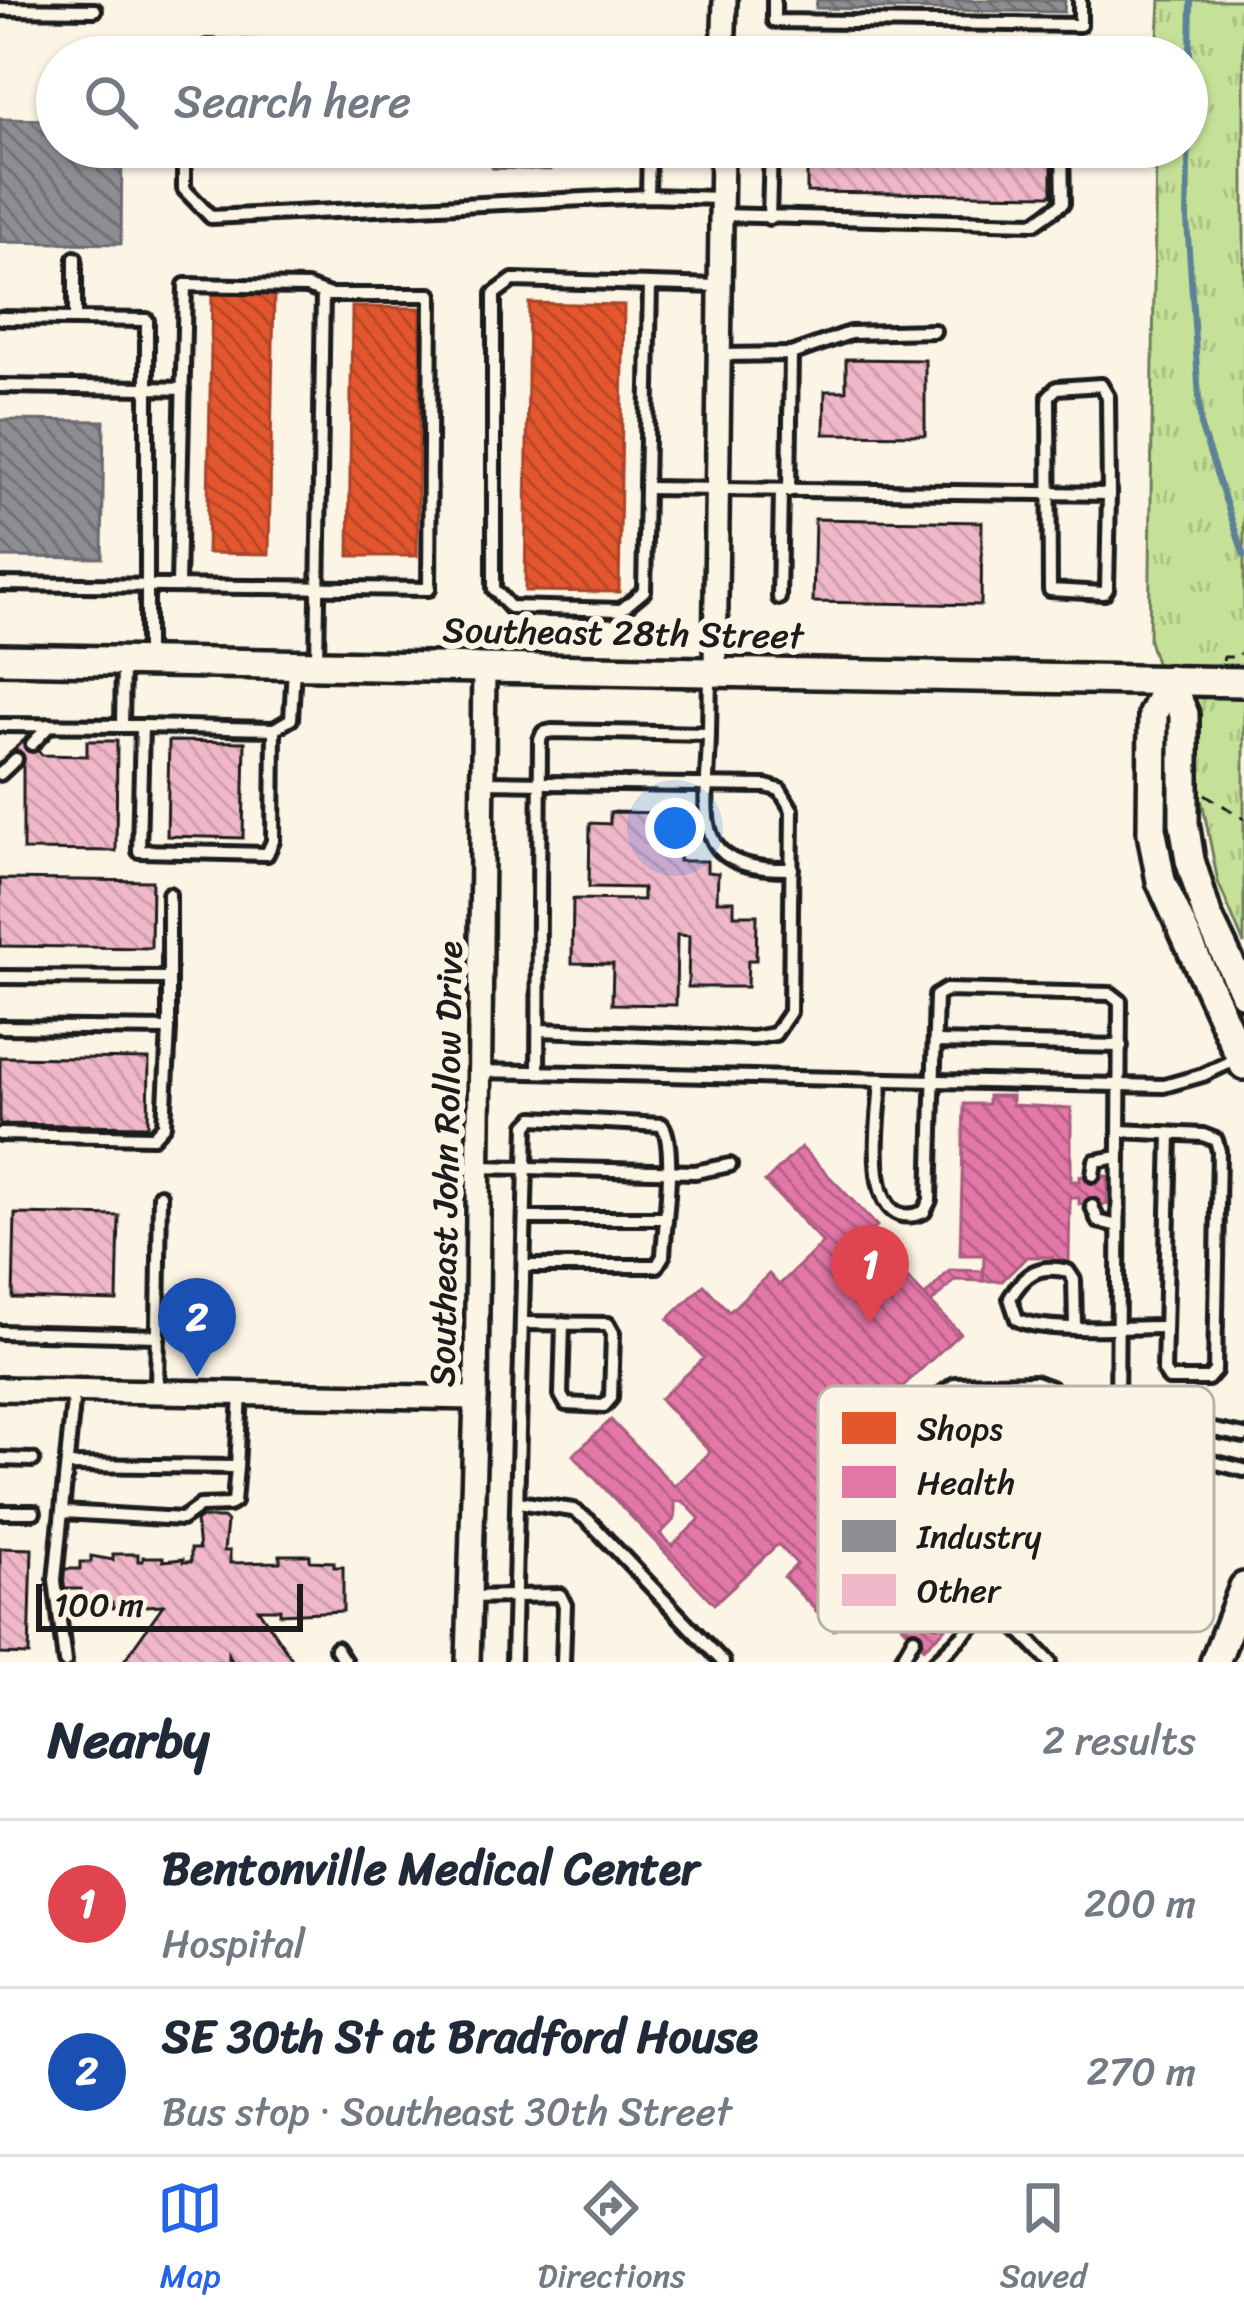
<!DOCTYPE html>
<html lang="en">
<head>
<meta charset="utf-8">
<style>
  body { margin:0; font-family:Sriracha,sans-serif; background:#f2f2f3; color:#1f2937 }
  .scale { position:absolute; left:36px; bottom:30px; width:267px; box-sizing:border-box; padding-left:12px; border:6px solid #1c1c1c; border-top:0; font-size:33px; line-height:42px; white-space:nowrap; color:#1c1c1c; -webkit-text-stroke:9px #fcf5e5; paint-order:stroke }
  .you { position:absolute; left:675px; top:828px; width:42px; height:42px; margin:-30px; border:9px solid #fff; border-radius:50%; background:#1a73e8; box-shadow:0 0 0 18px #1a73e833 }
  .badge { display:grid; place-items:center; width:78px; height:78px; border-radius:50%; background:#2563eb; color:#fff; font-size:39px; font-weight:700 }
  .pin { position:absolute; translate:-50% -99px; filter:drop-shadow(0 3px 6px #0008) }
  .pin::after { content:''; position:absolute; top:63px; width:42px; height:36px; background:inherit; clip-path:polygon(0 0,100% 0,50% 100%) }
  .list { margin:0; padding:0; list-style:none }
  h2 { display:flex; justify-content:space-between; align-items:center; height:156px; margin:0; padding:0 48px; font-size:51px }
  h2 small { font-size:39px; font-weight:400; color:#747a83 }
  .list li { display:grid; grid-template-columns:78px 1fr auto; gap:36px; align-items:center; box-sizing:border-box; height:168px; padding:0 48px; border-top:3px solid #e0e1e3 }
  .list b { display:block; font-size:45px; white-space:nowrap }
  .list p { margin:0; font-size:39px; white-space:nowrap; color:#747a83 }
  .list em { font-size:39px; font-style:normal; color:#747a83 }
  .icon { flex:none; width:66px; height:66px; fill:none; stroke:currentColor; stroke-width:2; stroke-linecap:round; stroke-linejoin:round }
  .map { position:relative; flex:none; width:1244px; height:1662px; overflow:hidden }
  .search { position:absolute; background:#fff; box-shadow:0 3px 9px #0004; left:36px; right:36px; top:36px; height:132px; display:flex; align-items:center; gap:30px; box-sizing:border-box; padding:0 42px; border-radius:66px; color:#747a83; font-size:45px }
  .sheet { height:492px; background:#fff }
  nav { display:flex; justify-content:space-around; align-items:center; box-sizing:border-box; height:168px; border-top:3px solid #e0e1e3; background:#fff; font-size:33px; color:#747a83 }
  nav a { display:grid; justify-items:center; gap:6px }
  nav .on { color:#2563eb }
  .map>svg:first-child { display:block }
</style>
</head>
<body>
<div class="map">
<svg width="1244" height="1662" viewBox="0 0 1244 1662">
  <defs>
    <pattern id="park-tufts" width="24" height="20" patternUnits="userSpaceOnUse" patternTransform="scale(3)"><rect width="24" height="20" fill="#c5e198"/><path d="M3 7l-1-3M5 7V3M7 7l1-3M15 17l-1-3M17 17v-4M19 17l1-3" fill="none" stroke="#a9c082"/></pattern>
    <pattern id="shops-back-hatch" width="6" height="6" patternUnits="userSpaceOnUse" patternTransform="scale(3)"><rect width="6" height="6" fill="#e4572e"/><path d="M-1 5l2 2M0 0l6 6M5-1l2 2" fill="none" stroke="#b84726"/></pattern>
    <pattern id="health-back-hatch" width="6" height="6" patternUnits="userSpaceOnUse" patternTransform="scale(3)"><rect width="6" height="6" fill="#e377a8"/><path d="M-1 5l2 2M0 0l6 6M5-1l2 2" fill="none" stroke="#b76188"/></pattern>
    <pattern id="industry-back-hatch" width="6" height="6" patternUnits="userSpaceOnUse" patternTransform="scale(3)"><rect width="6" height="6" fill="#8d8d92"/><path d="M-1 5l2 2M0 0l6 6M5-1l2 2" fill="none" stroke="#727276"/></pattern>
    <pattern id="building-back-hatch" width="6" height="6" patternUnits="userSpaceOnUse" patternTransform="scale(3)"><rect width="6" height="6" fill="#f0b7c9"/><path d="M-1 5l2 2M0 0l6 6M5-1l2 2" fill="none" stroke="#cd9dac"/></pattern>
  </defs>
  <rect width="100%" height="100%" fill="#fcf5e5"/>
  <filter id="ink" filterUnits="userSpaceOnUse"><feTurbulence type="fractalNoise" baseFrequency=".00833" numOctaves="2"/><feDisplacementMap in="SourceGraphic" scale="24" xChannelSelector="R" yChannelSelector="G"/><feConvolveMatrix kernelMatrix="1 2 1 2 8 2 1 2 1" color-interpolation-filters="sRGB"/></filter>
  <g filter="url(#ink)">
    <polygon fill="url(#park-tufts)" stroke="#707e5a" stroke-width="3" points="1160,0 1244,0 1244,944 1218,882 1203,806 1149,641 1156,147 1187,147 1187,57 1157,57"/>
    <g fill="url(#shops-back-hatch)" stroke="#a84529" stroke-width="3">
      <polygon points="212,293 274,294 269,554 207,553"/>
      <polygon points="529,303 624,305 619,592 525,591"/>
      <polygon points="352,307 421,308 417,556 349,556"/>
    </g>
    <g fill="url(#health-back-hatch)" stroke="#a75c7e" stroke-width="3" fill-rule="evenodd">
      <polygon points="988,1096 1012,1096 1012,1105 1071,1108 1071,1181 1080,1181 1080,1176 1108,1176 1107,1204 1089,1205 1079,1204 1079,1198 1070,1198 1069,1264 1051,1263 1052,1257 1027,1257 1002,1281 983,1281 984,1255 960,1255 964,1104 988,1104"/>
      <path d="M 801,1147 L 877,1226 L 867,1236 L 960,1333 L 869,1418 L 869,1423 L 891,1423 L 891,1415 L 949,1415 L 949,1441 L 891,1440 L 891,1430 L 869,1429 L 933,1501 L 948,1487 L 971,1511 L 957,1524 L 972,1540 L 914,1595 L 946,1628 L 924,1648 L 872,1594 L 834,1630 L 784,1577 L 797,1564 L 778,1544 L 714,1604 L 573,1455 L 611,1420 L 674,1486 L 710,1452 L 660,1399 L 704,1358 L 668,1319 L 704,1285 L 729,1312 L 769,1274 L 779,1285 L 823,1243 L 765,1182 ZM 683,1501 L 700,1519 L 672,1546 L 660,1534 L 675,1519 L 675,1502 Z"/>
      <polygon points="950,1270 983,1271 983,1281 955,1280 931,1303 925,1296"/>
    </g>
    <g fill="url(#industry-back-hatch)" stroke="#6b6b6f" stroke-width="3">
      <polygon points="817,0 1065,0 1064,12 816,8"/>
      <polygon points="0,119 57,120 57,147 122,147 121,244 0,242"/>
      <polygon points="241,147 625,147 624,160 551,158 550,170 492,168 493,156"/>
      <polygon points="0,420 104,421 102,558 0,557"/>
    </g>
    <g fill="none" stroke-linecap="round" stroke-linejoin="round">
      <polyline stroke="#5d8297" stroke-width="6" points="1191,0 1187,220 1201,428 1244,556"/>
    </g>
    <g fill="url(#building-back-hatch)" stroke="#1c1c1c" stroke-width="3">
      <polygon points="807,147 1052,147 1052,195 807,192"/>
      <polygon points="846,359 925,360 925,435 824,434 825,391 846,391"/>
      <polygon points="815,519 982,522 981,605 813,602"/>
      <polygon points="26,738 42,755 87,756 87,741 117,741 116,851 23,850 23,766 10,753"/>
      <polygon points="169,741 245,742 243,838 167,836"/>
      <polygon points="610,812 666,813 665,844 680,844 679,861 707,861 707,872 718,873 717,901 734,901 734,915 757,915 756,960 748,960 747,987 688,987 689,936 677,935 676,1005 612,1004 613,964 572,963 573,899 643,900 643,888 589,887 590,823 610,824"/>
      <polygon points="0,879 152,881 151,948 0,946"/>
      <polygon points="0,1057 149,1059 148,1126 0,1124"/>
      <polygon points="15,1214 119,1216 117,1301 13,1298"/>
      <polygon points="200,1518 223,1518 227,1522 224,1551 230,1551 230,1563 280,1562 280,1555 310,1555 310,1561 334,1562 334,1567 343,1567 343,1611 280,1614 280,1609 258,1609 294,1662 233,1662 228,1654 228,1662 123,1662 163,1605 112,1608 112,1603 81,1603 81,1589 59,1589 59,1569 80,1569 80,1562 91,1562 91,1556 113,1560 113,1554 138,1554 138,1561 143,1561 143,1557 163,1557 163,1561 183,1559 183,1562 191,1562 191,1549 199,1549 196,1521"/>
      <polygon points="0,1548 32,1549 29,1655 0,1654"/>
    </g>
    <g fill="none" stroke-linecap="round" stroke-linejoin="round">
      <g stroke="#1c1c1c" stroke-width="20">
        <g id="lane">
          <polyline points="774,0 774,21 1080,25 1080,0"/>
          <polyline points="0,9 95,10"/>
          <polyline points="198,57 207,47 374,53 610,52 631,57"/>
          <polyline points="184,147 184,189 211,217 648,196 720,198"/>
          <polyline points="648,196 649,147"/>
          <polyline points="721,215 1035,223 1063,203 1062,147"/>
          <polyline points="769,218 771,147"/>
          <polyline points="75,258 75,318"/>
          <polyline points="650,284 644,591 621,610 510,607 494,589 494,294 513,280 719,286"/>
          <polyline points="0,318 147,320 147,388 0,386"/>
          <polyline points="791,354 850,333 934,331"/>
          <polyline points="721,355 791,354 789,491"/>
          <path d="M 647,488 C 801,489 955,493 1109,494 L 1108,397 L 1101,385 L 1057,388 L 1049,396 L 1050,590 L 1104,593 L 1107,589 L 1109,494"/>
          <polyline points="0,584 429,589 431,295 329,295 307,287 185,285 178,585"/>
          <polyline points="779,598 781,491"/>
          <polyline points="147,658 147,388 183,389"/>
          <polyline points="317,661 323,293"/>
          <polyline points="123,662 122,726 142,726 274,729 291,719 294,667"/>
          <polyline points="0,725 122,726"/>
          <polyline points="142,726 139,851 267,854 273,841 274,729"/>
          <path d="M 709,734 C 708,814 685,871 792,869"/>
          <polyline points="32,744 50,725"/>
          <polyline points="0,774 16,759"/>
          <polyline points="483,782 766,786 780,790 792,810 790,1012 775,1034 753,1038 539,1030"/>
          <polyline points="0,977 169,978 169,894"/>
          <polyline points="0,1027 169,1029 169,978"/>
          <polyline points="935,1042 1121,1046"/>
          <polyline points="480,1071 1164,1086 1203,1075 1241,1057"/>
          <polyline points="538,1072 540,740 543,733 552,731 709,734 710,673"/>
          <path d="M 881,1080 C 880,1112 858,1238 924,1212 L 930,1200 L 936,996 L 946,990 L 1111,994 L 1120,1001 L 1117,1416 L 1109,1479 L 1092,1512 L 935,1662"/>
          <polyline points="1120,1131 1203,1135 1216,1140 1219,1151 1215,1371 1208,1379 1169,1379 1164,1371 1170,1134"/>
          <polyline points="0,1134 153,1137 164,1125 169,1029"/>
          <polyline points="479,1167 695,1172 730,1165"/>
          <polyline points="1093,1175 1095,1161 1119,1157"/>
          <polyline points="1092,1206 1098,1221 1118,1226"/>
          <polyline points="525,1218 665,1218"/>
          <polyline points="523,1323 608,1324 613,1333 611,1398 604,1406 566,1404 561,1395 563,1323"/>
          <path d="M 1075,1326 L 1074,1280 L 1068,1271 C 1039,1264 1025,1273 1010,1298 L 1017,1319 C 1041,1333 1131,1327 1163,1327"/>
          <polyline points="0,1332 159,1336"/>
          <polyline points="157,1392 160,1195"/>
          <polyline points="933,1415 936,1398 955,1384 1035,1382 1051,1388 1071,1416 1153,1418 1244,1436"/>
          <polyline points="932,1440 939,1464 954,1475 1050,1473 1069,1447 1177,1453 1244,1470"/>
          <polyline points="1069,1447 1071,1416"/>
          <polyline points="0,1459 33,1460"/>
          <polyline points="69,1465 237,1467 241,1394"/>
          <path d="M 954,1475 C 992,1524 1014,1524 1050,1473"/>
          <polyline points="985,1476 987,1383"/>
          <polyline points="518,1502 573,1510 588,1520 723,1662"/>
          <polyline points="0,1512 34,1512"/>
          <polyline points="63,1512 182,1519 200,1506 229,1505 234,1502 237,1467"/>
          <path d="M 1051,1550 L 1111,1611 C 1139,1610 1197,1538 1194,1509 L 1187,1503 L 1109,1479"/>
          <polyline points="1081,1581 1143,1513 1150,1492"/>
          <polyline points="470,1597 560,1595 565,1605 563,1662"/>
          <path d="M 936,1617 L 950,1605 C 998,1601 1020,1631 1050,1662"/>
          <polyline points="336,1648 345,1662"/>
          <polyline points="65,1662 55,1580 74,1391"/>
          <path d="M 513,1662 L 527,1125 L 534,1118 L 662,1125 C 677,1145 664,1228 663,1256 L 657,1266 L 524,1266"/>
          <polyline points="900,1662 914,1638"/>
        </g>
      </g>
      <g stroke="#1c1c1c" stroke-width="30">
        <g id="street">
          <polyline points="723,57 725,0"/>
          <polyline points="715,670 722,147"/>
          <polyline points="0,1389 476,1398"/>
          <polyline points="468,1662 476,1398 484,668"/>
        </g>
      </g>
      <g stroke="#1c1c1c" stroke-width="36">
        <g id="secondary">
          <polyline points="0,659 1244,682"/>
          <polyline points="1169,680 1153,714 1152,833 1161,881 1244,1065"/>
          <polyline points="1169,680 1184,714 1184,823 1190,860 1207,915 1244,993"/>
          <polyline points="1215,1662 1244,1587"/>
        </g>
      </g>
      <g stroke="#1c1c1c" stroke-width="3" stroke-dasharray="12 9" stroke-linecap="butt">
        <polyline points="1223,661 1224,657 1238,657 1244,649"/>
        <polyline points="1205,794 1244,819"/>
      </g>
      <use href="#lane" stroke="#fcf5e5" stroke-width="10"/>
      <use href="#street" stroke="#fcf5e5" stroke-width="21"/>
      <use href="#secondary" stroke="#fcf5e5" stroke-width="27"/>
    </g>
  </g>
  <g text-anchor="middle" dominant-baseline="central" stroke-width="12" stroke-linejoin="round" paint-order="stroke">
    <g font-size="36" fill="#1c1c1c" stroke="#fcf5e5">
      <text transform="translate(623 633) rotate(1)">Southeast 28th Street</text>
      <text transform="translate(446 1164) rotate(-89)">Southeast John Rollow Drive</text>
    </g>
  </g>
  <rect x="818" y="1386" width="396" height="246" rx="18" fill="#fcf5e5" stroke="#b9b4a9" stroke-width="3"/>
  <rect x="842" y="1412" width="54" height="32" fill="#e4572e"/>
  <rect x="842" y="1466" width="54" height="32" fill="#e377a8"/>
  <rect x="842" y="1520" width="54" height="32" fill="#8d8d92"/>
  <rect x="842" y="1574" width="54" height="32" fill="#f0b7c9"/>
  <g font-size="33" fill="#1c1c1c">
    <text x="917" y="1440">Shops</text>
    <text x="917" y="1494">Health</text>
    <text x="917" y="1548">Industry</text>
    <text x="917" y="1602">Other</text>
  </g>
</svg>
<div class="scale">100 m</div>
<div class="you"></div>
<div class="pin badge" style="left:870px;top:1324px;background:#e0444e">1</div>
<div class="pin badge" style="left:197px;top:1377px;background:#1a4fb4">2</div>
<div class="search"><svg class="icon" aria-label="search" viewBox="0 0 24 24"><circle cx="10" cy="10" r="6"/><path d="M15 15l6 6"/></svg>Search here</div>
</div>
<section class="sheet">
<h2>Nearby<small>2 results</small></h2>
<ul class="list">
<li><span class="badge" style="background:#e0444e">1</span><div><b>Bentonville Medical Center</b><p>Hospital</p></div><em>200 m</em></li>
<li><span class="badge" style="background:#1a4fb4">2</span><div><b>SE 30th St at Bradford House</b><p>Bus stop · Southeast 30th Street</p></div><em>270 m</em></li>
</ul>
</section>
<nav>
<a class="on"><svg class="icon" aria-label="map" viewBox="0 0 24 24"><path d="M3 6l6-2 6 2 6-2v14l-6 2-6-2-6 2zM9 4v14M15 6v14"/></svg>Map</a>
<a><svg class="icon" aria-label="directions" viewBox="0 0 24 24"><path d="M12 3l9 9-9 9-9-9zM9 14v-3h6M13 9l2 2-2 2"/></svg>Directions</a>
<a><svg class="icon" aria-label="saved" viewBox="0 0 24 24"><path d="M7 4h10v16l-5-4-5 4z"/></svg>Saved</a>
</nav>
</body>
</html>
